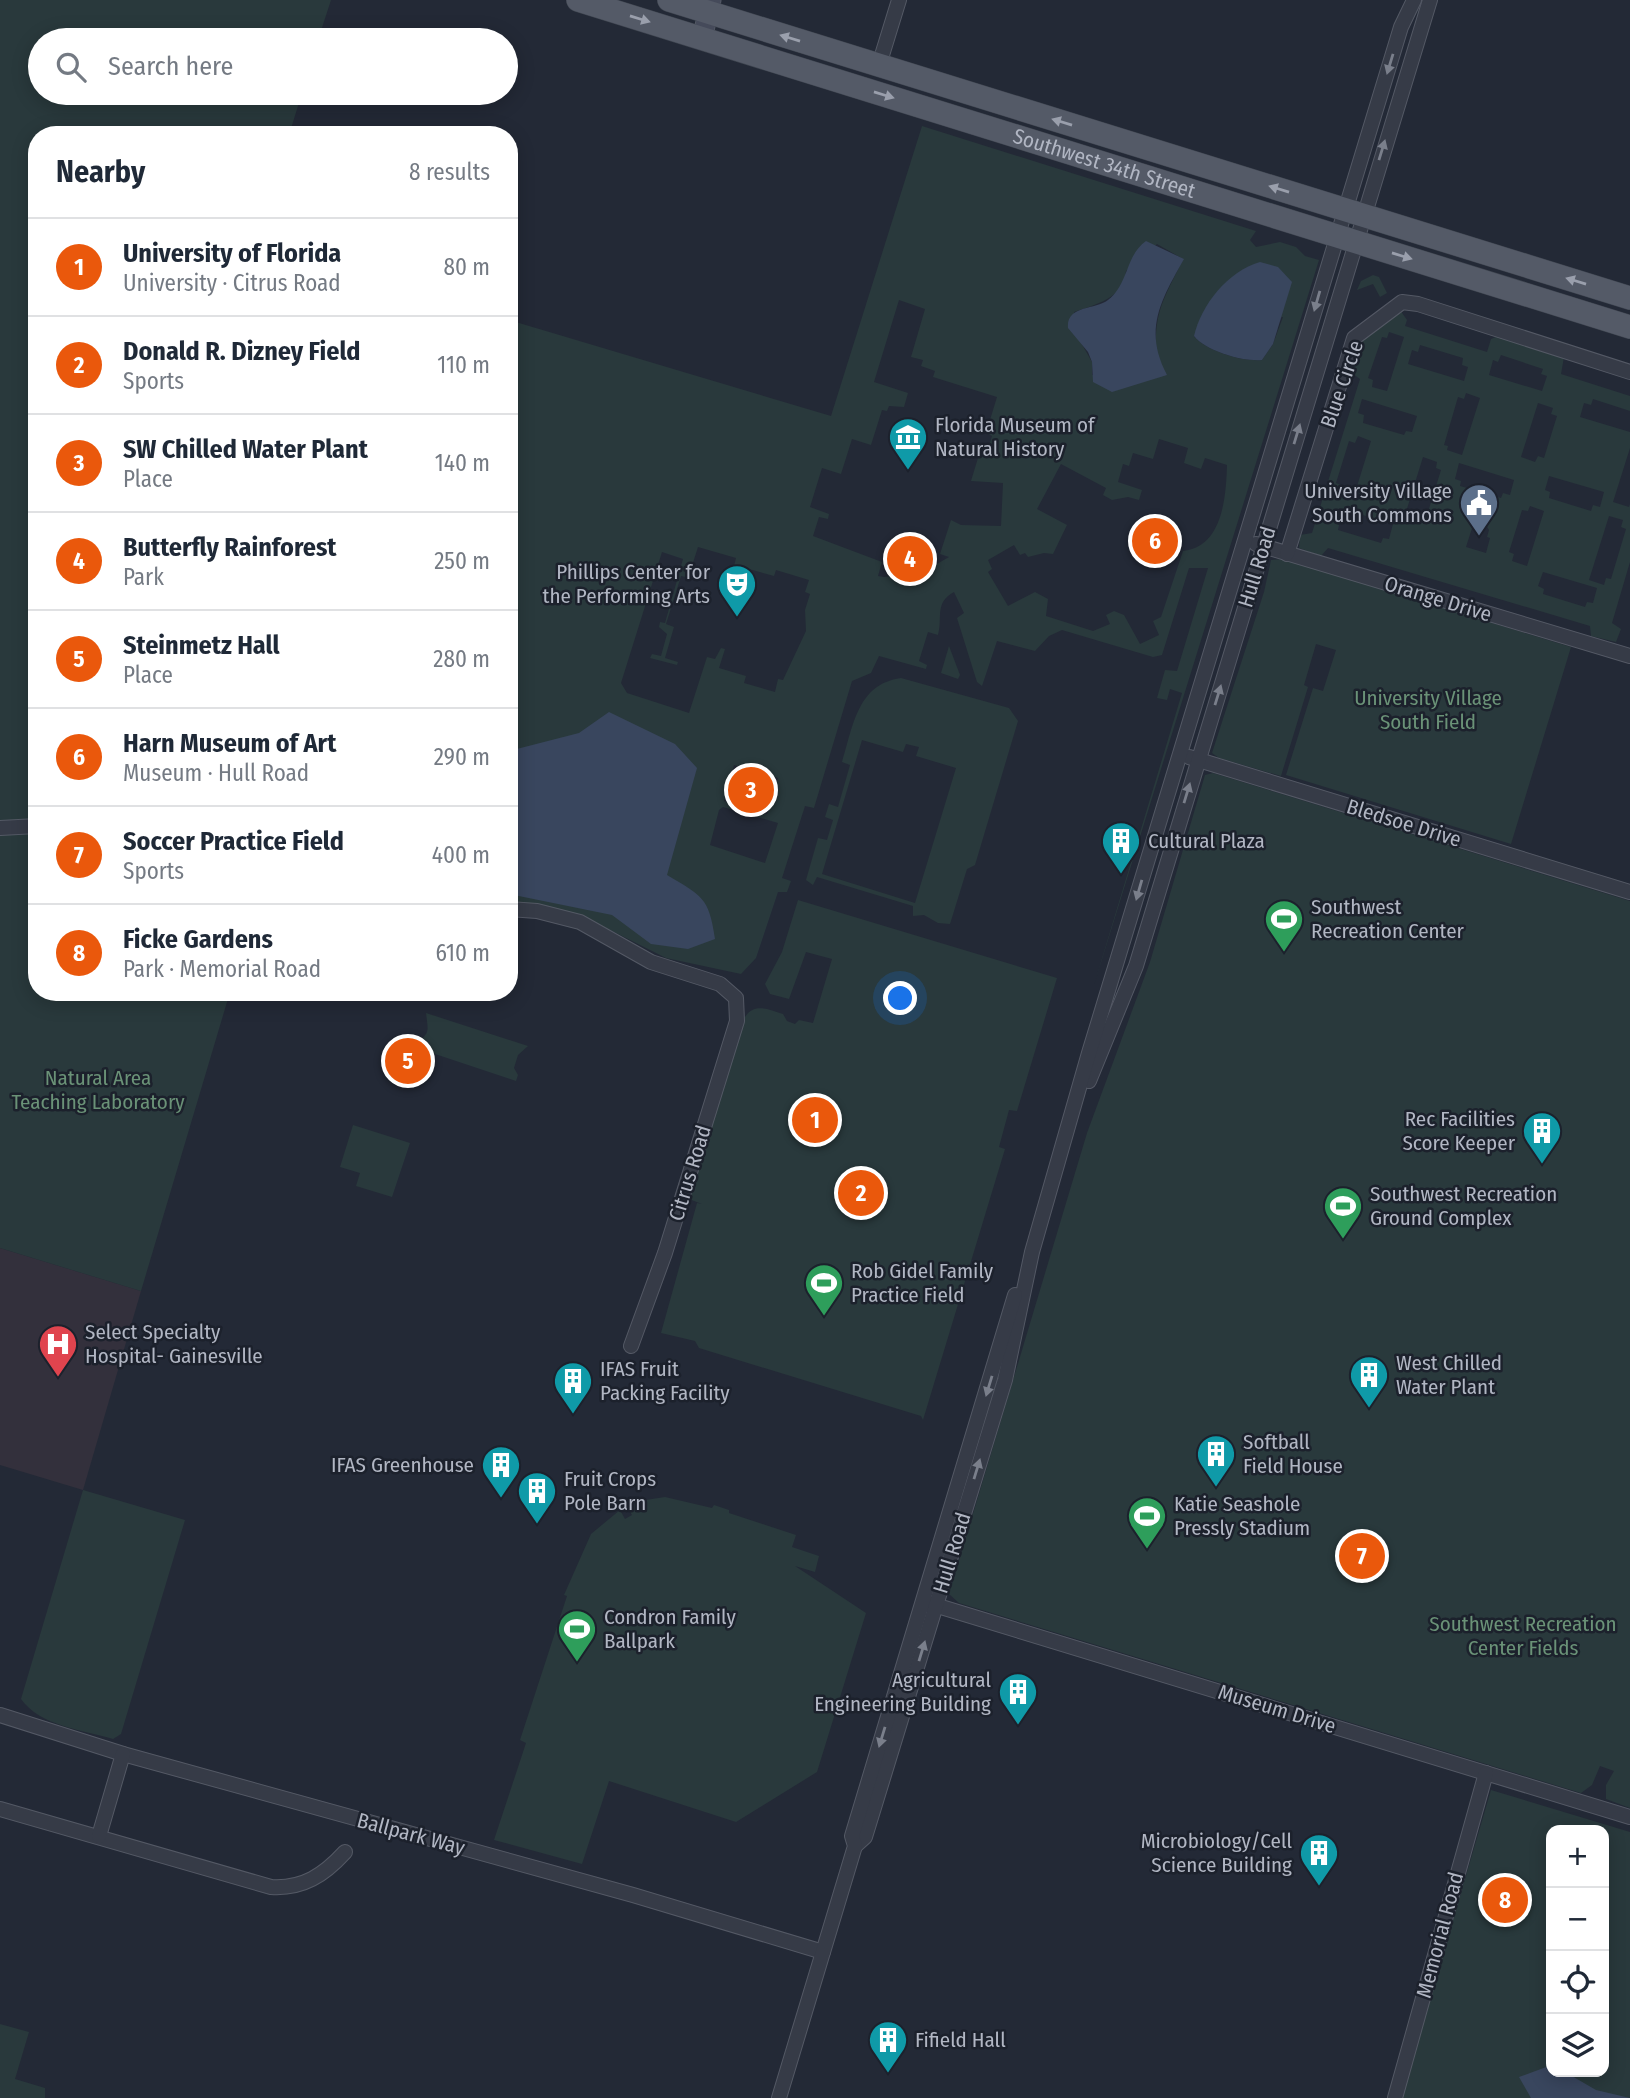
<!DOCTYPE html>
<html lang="en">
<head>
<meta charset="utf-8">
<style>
  body { margin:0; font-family:"Fira Sans Condensed",sans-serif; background:#f2f2f3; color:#1f2937 }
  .controls { position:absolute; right:21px; bottom:21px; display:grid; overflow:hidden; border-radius:14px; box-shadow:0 4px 18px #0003 }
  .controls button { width:63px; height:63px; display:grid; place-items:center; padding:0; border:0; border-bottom:2px solid #e0e1e3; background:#fff; color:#1f2937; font:35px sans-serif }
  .you { position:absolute; left:901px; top:999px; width:24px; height:24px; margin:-18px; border:5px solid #fff; border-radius:50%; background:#1a73e8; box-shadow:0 0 0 10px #1a73e833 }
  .badge { display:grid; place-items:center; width:46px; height:46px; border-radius:50%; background:#ea580c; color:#fff; font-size:23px; font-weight:700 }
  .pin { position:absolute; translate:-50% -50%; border:4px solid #fff; box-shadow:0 2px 7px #0006 }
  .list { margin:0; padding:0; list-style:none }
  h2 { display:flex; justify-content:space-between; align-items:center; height:91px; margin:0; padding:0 28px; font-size:30px }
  h2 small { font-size:23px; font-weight:400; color:#747a83 }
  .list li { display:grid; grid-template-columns:46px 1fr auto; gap:21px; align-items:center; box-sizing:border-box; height:98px; padding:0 28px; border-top:2px solid #e0e1e3 }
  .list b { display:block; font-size:26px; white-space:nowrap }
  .list p { margin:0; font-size:23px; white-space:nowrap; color:#747a83 }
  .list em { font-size:23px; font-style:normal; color:#747a83 }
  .icon { flex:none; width:38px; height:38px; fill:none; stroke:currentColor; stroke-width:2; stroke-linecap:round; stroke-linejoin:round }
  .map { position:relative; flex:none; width:1630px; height:2098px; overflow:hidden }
  .search { position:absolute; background:#fff; box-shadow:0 4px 18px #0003; left:28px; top:28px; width:490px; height:77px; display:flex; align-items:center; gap:18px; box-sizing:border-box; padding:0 24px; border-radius:38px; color:#747a83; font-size:26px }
  .panel { position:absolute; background:#fff; box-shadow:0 4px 18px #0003; left:28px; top:126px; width:490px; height:875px; border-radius:28px }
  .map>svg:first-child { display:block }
</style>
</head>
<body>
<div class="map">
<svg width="1630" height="2098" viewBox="0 0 1630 2098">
  <rect width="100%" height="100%" fill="#232936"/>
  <polygon fill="#33303c" points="0,1248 141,1291 83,1490 0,1465"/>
  <g fill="#29393c" fill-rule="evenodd">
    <polygon points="0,0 331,0 318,40 40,40 40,93 302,93 289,135 37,135 37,992 230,992 141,1291 0,1248"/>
    <path d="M 922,126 L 1256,231 L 1250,240 L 1256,247 L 1280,242 L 1296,247 L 1305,256 L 1319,260 L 1094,985 L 1182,693 L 1170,689 L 1167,700 L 1157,698 L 1165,670 L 1177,671 L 1208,568 L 1189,568 L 1162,655 L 1153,657 L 1062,630 L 1049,636 L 1035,651 L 997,641 L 982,686 L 977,682 L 957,618 L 964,613 L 954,592 C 934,603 943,617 938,635 L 928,632 L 919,661 L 927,665 L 926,669 L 879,656 L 871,673 L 852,681 L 814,808 L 805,806 L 782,878 L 791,881 L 787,892 L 778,892 L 756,958 L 741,974 L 666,958 L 580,915 L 509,903 L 509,320 L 831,416 ZM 1157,244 L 1183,259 C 1165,298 1154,309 1156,355 L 1092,375 L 1092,362 L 1080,341 L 1074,312 C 1094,305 1125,298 1126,271 ZM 899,300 L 925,309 L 911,357 L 923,360 L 921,366 L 935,371 L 933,377 L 997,397 L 986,433 L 992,436 L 988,449 L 981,448 L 971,481 L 1003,483 L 1001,526 L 961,525 L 951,520 L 940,554 L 949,557 L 923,572 L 884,577 L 878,576 L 882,562 L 813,536 L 819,517 L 828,519 L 829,514 L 810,507 L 822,468 L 841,474 L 852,439 L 871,445 L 882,410 L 887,411 L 889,406 L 904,407 L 908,393 L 874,382 ZM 1283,317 L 1273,344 L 1262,360 C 1244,362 1205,351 1194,336 ZM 1159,439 L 1188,448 L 1184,463 L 1201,469 L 1205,458 L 1227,465 C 1226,496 1223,547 1183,551 L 1161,617 L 1153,621 L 1159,635 L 1140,644 L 1124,615 L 1114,611 L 1106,615 L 1110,624 L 1093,631 L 1046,616 L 1048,599 L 1035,592 L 1008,606 L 988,572 L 992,569 L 988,560 L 1014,545 L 1020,555 L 1025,553 L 1028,557 L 1044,553 L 1053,554 L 1067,525 L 1037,509 L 1061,464 L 1106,488 L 1103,495 L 1112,500 L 1128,497 L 1139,500 L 1142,490 L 1118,482 L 1123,464 L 1129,466 L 1133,453 L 1153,459 ZM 698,547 L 736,558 L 733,570 L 741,573 L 738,585 L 743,587 L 749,569 L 774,576 L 776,570 L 809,580 L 805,592 L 810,594 L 805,610 L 806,631 L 783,680 L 778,679 L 775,692 L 744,683 L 746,676 L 719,668 L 725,649 L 721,648 L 715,659 L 707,657 L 689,713 L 627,693 L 621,683 L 662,552 L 683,559 L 665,623 L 660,622 L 659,627 L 667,634 L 661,656 L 652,654 L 650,658 L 677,665 L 678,662 L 665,658 L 674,627 L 666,624 L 681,576 L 695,579 L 696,574 L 690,572 ZM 734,765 L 778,778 L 767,814 L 724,801 ZM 723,807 L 778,823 L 765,863 L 710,845 L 719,810 Z"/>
    <polygon points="1373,275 1379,277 1387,293 1380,297 1373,284 1357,290 1361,281"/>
    <path d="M 1400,310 L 1407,320 L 1405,326 L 1487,352 L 1491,339 L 1498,336 L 1564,357 L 1561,374 L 1630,396 L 1630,411 L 1593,399 L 1591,405 L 1584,403 L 1580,417 L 1630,432 L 1630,448 L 1613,502 L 1629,507 L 1630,504 L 1630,562 L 1612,623 L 1621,629 L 1616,642 L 1591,636 L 1590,626 L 1328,548 L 1321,556 L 1299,548 L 1300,535 L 1312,533 L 1360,379 L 1350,372 L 1358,341 ZM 1389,332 L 1404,337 L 1387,391 L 1372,387 L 1373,380 L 1368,378 L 1382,337 L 1387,338 ZM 1420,345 L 1463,358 L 1462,365 L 1468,367 L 1464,381 L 1408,364 L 1412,350 L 1418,352 ZM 1501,355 L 1543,369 L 1541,374 L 1547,376 L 1542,391 L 1489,375 L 1493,360 L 1498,362 ZM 1466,393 L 1480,398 L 1462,455 L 1447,450 L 1448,446 L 1444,445 L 1458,397 L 1464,399 ZM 1362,399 L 1417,416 L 1412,432 L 1406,431 L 1404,435 L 1363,423 L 1364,415 L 1358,413 ZM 1538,403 L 1553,408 L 1551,414 L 1557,416 L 1544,458 L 1538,456 L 1535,462 L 1521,457 ZM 1358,436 L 1371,441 L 1354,496 L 1340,491 L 1341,485 L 1336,483 L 1349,441 L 1355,443 ZM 1423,457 L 1437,462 L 1436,468 L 1441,470 L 1428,512 L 1422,511 L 1420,517 L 1406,512 ZM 1459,463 L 1514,480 L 1510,495 L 1503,493 L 1501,498 L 1460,486 L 1461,481 L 1455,479 ZM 1549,476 L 1604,492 L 1600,507 L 1593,505 L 1591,511 L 1549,498 L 1550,492 L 1545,490 ZM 1530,506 L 1544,511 L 1527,566 L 1512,561 L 1514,554 L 1509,552 L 1522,510 L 1528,511 ZM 1339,508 L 1393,524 L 1389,539 L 1383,538 L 1381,543 L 1338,530 L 1339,525 L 1334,523 ZM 1609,516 L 1623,520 L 1621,527 L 1626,529 L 1611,579 L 1606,578 L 1604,585 L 1589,580 ZM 1478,522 L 1486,525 L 1489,530 L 1487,537 L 1490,538 L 1486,553 L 1466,547 L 1473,525 L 1477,526 ZM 1543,572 L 1597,588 L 1593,603 L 1587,602 L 1585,607 L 1543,594 L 1544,589 L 1538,586 Z"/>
    <polygon points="1282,559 1571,647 1511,844 1286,775 1313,688 1323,691 1336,650 1316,644 1304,685 1308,687 1281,776 1219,758 1212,753 1264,592 1271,560"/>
    <polygon points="949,646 960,675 958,679 941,673"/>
    <path d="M 901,678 L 1009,708 L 1018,721 L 975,865 L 967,869 L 950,924 L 938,923 L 924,915 L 913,916 L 913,906 L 817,877 L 813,885 L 806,880 L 818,838 L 827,840 L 833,820 L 825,817 L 829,804 L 838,807 L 850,765 L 842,762 C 853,727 857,684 901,678 ZM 862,740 L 903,752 L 906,744 L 919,747 L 916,756 L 956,768 L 915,903 L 822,874 Z"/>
    <polygon points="1213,773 1630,901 1630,1808 1606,1799 1606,1785 1614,1771 1600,1766 1592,1785 1581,1793 959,1603 949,1594 1087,1133 1150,962 1205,775"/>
    <path d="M 798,900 L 1057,978 L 1017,1111 L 1009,1110 L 999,1147 L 1005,1149 L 923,1420 L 921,1416 L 699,1348 L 695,1341 L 661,1333 L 697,1203 L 702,1204 L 689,1199 L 745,1017 C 755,1002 768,1010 783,1014 L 787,1021 L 795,1024 L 799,1020 L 813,1023 L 832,959 L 806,952 L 789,999 L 770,994 L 765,984 L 782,952 Z"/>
    <path d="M 426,1013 L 528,1046 L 518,1055 L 514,1068 L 518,1075 L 516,1081 L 414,1047 C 429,1030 429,1037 426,1013 Z"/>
    <polygon points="353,1125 410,1143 392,1197 356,1186 360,1173 340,1167"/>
    <path d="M 83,1490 L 185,1520 L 121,1734 L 113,1739 C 83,1730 40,1726 21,1699 Z"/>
    <polygon points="665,1497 712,1508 714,1505 729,1510 729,1513 796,1535 792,1547 819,1556 815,1572 795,1566 866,1613 817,1772 736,1822 609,1781 582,1864 494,1840 526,1743 520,1740 567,1596 564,1595 591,1534 620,1510 625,1519 632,1515 627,1506 639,1501"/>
    <path d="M 1491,1790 L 1630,1832 L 1630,2098 L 1401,2098 ZM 1551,1830 L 1604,1830 L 1604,2072 L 1551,2072 Z"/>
    <polygon points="0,2024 29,2032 15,2079 45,2088 45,2098 0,2098"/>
  </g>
  <g fill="#39465e">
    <path d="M 1146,241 L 1184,259 C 1161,300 1143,330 1167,375 L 1112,392 L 1093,382 L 1092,362 L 1088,352 L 1068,328 C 1066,305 1095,310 1108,300 C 1129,284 1125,256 1146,241 Z"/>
    <path d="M 1260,262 L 1278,267 L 1292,282 L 1273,344 L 1262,360 C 1244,362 1205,351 1194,336 C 1201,305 1228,271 1260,262 Z"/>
    <path d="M 609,712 L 675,744 L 697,768 L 667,875 C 702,896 709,897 715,939 L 688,949 L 651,944 L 612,915 L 509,894 L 509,811 L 515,810 L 509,801 L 509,751 L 579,733 Z"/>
    <polygon points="1549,2066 1551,2072 1565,2072 1596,2090 1630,2098 1531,2098 1519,2077"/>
  </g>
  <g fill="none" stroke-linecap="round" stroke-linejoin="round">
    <g stroke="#545965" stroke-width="16">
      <g id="street">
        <polyline points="879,65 899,0"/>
        <polyline points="1256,544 1630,656"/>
        <polyline points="1287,554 1354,338 1402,302 1418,304 1630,372"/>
        <polyline points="1189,757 1630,892"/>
        <polyline points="0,828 37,826"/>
        <polyline points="509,909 537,911 580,922 651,962 720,984 736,998 737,1021 665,1253 631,1346"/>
        <polyline points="1089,1081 1136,966 1430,0"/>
        <polyline points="928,1603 1630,1817"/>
        <polyline points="0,1715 123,1754 633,1895 823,1952"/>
        <path d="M 0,1809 L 271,1887 C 303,1889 324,1875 345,1852"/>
        <polyline points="99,1836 123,1754"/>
        <polyline points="855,1846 865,1837 1005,1380 1032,1252 1089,1053 1401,27 1414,0"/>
        <polyline points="779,2098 855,1846 852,1836 1015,1295"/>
        <polyline points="1395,2098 1486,1773"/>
      </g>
    </g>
    <g stroke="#545965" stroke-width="21">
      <polyline id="secondary" points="702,39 711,0"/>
    </g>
    <g stroke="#3f4550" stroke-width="24">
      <g id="primary">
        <path id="s1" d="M 578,0 L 1630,327"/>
        <polyline points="669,0 1630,298"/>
      </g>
    </g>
    <use href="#street" stroke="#363b47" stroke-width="14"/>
    <use href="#secondary" stroke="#454a5a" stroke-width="19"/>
    <use href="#primary" stroke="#545a67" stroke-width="23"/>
  </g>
  <defs><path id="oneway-solid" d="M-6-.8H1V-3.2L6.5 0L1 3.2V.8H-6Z" transform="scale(1.75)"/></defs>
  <g fill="#9a9fac">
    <use href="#oneway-solid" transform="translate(640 19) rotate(17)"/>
    <use href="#oneway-solid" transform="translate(790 38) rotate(-163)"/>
    <use href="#oneway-solid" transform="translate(884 95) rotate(17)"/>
    <use href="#oneway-solid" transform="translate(1062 122) rotate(-163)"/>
    <use href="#oneway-solid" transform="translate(1279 189) rotate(-163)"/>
    <use href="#oneway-solid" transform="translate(1402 256) rotate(17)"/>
    <use href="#oneway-solid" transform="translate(1576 281) rotate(-163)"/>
  </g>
  <g fill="#7a7f8b">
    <use href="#oneway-solid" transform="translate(1390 64) rotate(107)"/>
    <use href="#oneway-solid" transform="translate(1382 150) rotate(-73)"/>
    <use href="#oneway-solid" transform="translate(1317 301) rotate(106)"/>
    <use href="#oneway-solid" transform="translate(1297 434) rotate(-73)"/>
    <use href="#oneway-solid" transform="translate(1218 695) rotate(-73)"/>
    <use href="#oneway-solid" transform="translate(1187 793) rotate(-73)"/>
    <use href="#oneway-solid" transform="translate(1139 890) rotate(106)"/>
    <use href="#oneway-solid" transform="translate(989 1386) rotate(107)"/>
    <use href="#oneway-solid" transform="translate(977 1469) rotate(-73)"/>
    <use href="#oneway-solid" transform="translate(922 1651) rotate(-73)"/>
    <use href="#oneway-solid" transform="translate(882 1737) rotate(107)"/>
  </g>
  <defs>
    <g id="museum-pin" transform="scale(2.0125)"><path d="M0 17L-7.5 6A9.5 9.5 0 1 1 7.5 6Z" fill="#0f9aa8" stroke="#1c212c"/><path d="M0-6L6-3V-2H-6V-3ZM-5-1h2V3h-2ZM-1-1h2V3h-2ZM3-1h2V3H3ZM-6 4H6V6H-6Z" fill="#fff"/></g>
    <g id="civic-pin" transform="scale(2.0125)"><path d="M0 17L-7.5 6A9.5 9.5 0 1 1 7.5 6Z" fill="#5c6f8a" stroke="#1c212c"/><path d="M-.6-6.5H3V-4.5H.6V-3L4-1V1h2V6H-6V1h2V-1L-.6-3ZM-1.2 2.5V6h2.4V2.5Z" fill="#fff"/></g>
    <g id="theatre-pin" transform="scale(2.0125)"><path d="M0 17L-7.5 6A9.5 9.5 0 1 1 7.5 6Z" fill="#0f9aa8" stroke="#1c212c"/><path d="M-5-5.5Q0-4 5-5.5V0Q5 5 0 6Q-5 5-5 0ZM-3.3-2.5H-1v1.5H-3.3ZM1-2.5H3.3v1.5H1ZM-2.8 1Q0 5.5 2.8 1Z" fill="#fff"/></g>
    <g id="building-pin" transform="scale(2.0125)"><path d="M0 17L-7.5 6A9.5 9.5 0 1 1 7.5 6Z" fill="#0f9aa8" stroke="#1c212c"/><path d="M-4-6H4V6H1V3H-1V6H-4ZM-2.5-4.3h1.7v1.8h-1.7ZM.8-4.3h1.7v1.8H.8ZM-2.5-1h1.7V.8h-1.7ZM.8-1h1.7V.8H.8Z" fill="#fff"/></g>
    <g id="stadium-pin" transform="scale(2.0125)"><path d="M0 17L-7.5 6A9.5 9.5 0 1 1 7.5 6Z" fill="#2e9e5b" stroke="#1c212c"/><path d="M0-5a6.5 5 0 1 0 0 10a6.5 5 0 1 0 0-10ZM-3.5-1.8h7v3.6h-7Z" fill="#fff"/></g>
    <g id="hospital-pin" transform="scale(2.0125)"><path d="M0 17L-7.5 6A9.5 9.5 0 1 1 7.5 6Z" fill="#e0444e" stroke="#1c212c"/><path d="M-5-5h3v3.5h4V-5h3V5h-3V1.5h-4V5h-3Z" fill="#fff"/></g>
  </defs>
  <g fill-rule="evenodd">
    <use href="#museum-pin" x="908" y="437"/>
    <use href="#civic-pin" x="1479" y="503"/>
    <use href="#theatre-pin" x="737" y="584"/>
    <use href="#building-pin" x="1121" y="841"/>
    <use href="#stadium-pin" x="1284" y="919"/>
    <use href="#building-pin" x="1542" y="1131"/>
    <use href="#stadium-pin" x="1343" y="1206"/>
    <use href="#stadium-pin" x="824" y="1283"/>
    <use href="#hospital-pin" x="58" y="1344"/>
    <use href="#building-pin" x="1369" y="1375"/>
    <use href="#building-pin" x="573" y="1381"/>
    <use href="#building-pin" x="1216" y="1454"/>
    <use href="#building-pin" x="501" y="1465"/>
    <use href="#building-pin" x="537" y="1491"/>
    <use href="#stadium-pin" x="1147" y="1516"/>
    <use href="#stadium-pin" x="577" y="1629"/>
    <use href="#building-pin" x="1018" y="1692"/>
    <use href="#building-pin" x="1319" y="1853"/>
    <use href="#building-pin" x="888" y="2040"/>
  </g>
  <g text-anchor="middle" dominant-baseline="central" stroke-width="5" stroke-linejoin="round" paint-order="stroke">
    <g font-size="21" fill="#b1b6c3" stroke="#1c212c">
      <text stroke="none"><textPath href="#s1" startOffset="551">Southwest 34th Street</textPath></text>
      <text transform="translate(1342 384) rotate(-71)">Blue Circle</text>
      <text transform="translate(1257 567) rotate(-73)">Hull Road</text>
      <text transform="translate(1438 599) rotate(17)">Orange Drive</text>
      <text transform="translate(1404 823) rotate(17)">Bledsoe Drive</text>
      <text transform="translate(690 1173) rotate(-73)">Citrus Road</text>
      <text transform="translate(952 1553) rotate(-73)">Hull Road</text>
      <text transform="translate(1277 1709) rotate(17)">Museum Drive</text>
      <text transform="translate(411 1834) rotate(15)">Ballpark Way</text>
      <text transform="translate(1440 1935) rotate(-75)">Memorial Road</text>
    </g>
    <g font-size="21" fill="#b1b6c3" stroke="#1c212c" text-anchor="start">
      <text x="935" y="425">Florida Museum of<tspan x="935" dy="24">Natural History</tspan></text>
      <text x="1452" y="491" text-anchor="end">University Village<tspan x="1452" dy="24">South Commons</tspan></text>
      <text x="710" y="572" text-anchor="end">Phillips Center for<tspan x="710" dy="24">the Performing Arts</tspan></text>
      <text x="1148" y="841">Cultural Plaza</text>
      <text x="1311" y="907">Southwest<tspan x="1311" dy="24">Recreation Center</tspan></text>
      <text x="1515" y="1119" text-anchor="end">Rec Facilities<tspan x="1515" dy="24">Score Keeper</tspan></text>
      <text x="1370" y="1194">Southwest Recreation<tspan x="1370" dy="24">Ground Complex</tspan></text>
      <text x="851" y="1271">Rob Gidel Family<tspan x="851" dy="24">Practice Field</tspan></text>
      <text x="85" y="1332">Select Specialty<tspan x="85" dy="24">Hospital- Gainesville</tspan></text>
      <text x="1396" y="1363">West Chilled<tspan x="1396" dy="24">Water Plant</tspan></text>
      <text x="600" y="1369">IFAS Fruit<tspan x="600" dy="24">Packing Facility</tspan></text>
      <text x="1243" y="1442">Softball<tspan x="1243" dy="24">Field House</tspan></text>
      <text x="474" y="1465" text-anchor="end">IFAS Greenhouse</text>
      <text x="564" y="1479">Fruit Crops<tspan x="564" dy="24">Pole Barn</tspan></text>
      <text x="1174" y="1504">Katie Seashole<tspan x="1174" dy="24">Pressly Stadium</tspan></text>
      <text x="604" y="1617">Condron Family<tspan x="604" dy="24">Ballpark</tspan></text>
      <text x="991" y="1680" text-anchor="end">Agricultural<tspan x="991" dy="24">Engineering Building</tspan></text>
      <text x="1292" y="1841" text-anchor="end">Microbiology/Cell<tspan x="1292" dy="24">Science Building</tspan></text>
      <text x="915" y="2040">Fifield Hall</text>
    </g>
    <g font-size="21" fill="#6a9277" stroke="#1c212c">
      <text x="1428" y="698">University Village<tspan x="1428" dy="24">South Field</tspan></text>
      <text x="98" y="1078">Natural Area<tspan x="98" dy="24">Teaching Laboratory</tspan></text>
      <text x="1523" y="1624">Southwest Recreation<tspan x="1523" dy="24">Center Fields</tspan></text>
    </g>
  </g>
</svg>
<div class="controls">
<button>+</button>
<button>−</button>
<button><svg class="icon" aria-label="locate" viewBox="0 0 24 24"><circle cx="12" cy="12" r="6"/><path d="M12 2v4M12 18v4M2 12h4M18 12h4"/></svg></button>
<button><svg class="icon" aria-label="layers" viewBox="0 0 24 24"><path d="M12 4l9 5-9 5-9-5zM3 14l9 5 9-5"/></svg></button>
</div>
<div class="you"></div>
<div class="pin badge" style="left:815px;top:1120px">1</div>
<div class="pin badge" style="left:861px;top:1193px">2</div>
<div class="pin badge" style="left:751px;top:790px">3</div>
<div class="pin badge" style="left:910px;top:559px">4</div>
<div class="pin badge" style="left:408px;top:1061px">5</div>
<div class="pin badge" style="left:1155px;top:541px">6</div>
<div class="pin badge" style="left:1362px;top:1556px">7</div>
<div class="pin badge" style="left:1505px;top:1900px">8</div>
<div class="search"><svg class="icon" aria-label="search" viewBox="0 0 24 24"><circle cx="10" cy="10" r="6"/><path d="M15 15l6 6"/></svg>Search here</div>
<section class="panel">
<h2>Nearby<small>8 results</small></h2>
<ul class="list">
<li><span class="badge">1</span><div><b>University of Florida</b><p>University · Citrus Road</p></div><em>80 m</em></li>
<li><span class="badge">2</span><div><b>Donald R. Dizney Field</b><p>Sports</p></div><em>110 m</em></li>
<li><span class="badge">3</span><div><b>SW Chilled Water Plant</b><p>Place</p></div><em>140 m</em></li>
<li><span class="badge">4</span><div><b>Butterfly Rainforest</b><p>Park</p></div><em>250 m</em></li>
<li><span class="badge">5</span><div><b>Steinmetz Hall</b><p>Place</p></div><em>280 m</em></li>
<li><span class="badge">6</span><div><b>Harn Museum of Art</b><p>Museum · Hull Road</p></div><em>290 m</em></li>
<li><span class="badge">7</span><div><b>Soccer Practice Field</b><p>Sports</p></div><em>400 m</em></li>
<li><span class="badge">8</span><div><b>Ficke Gardens</b><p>Park · Memorial Road</p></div><em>610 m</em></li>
</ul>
</section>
</div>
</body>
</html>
